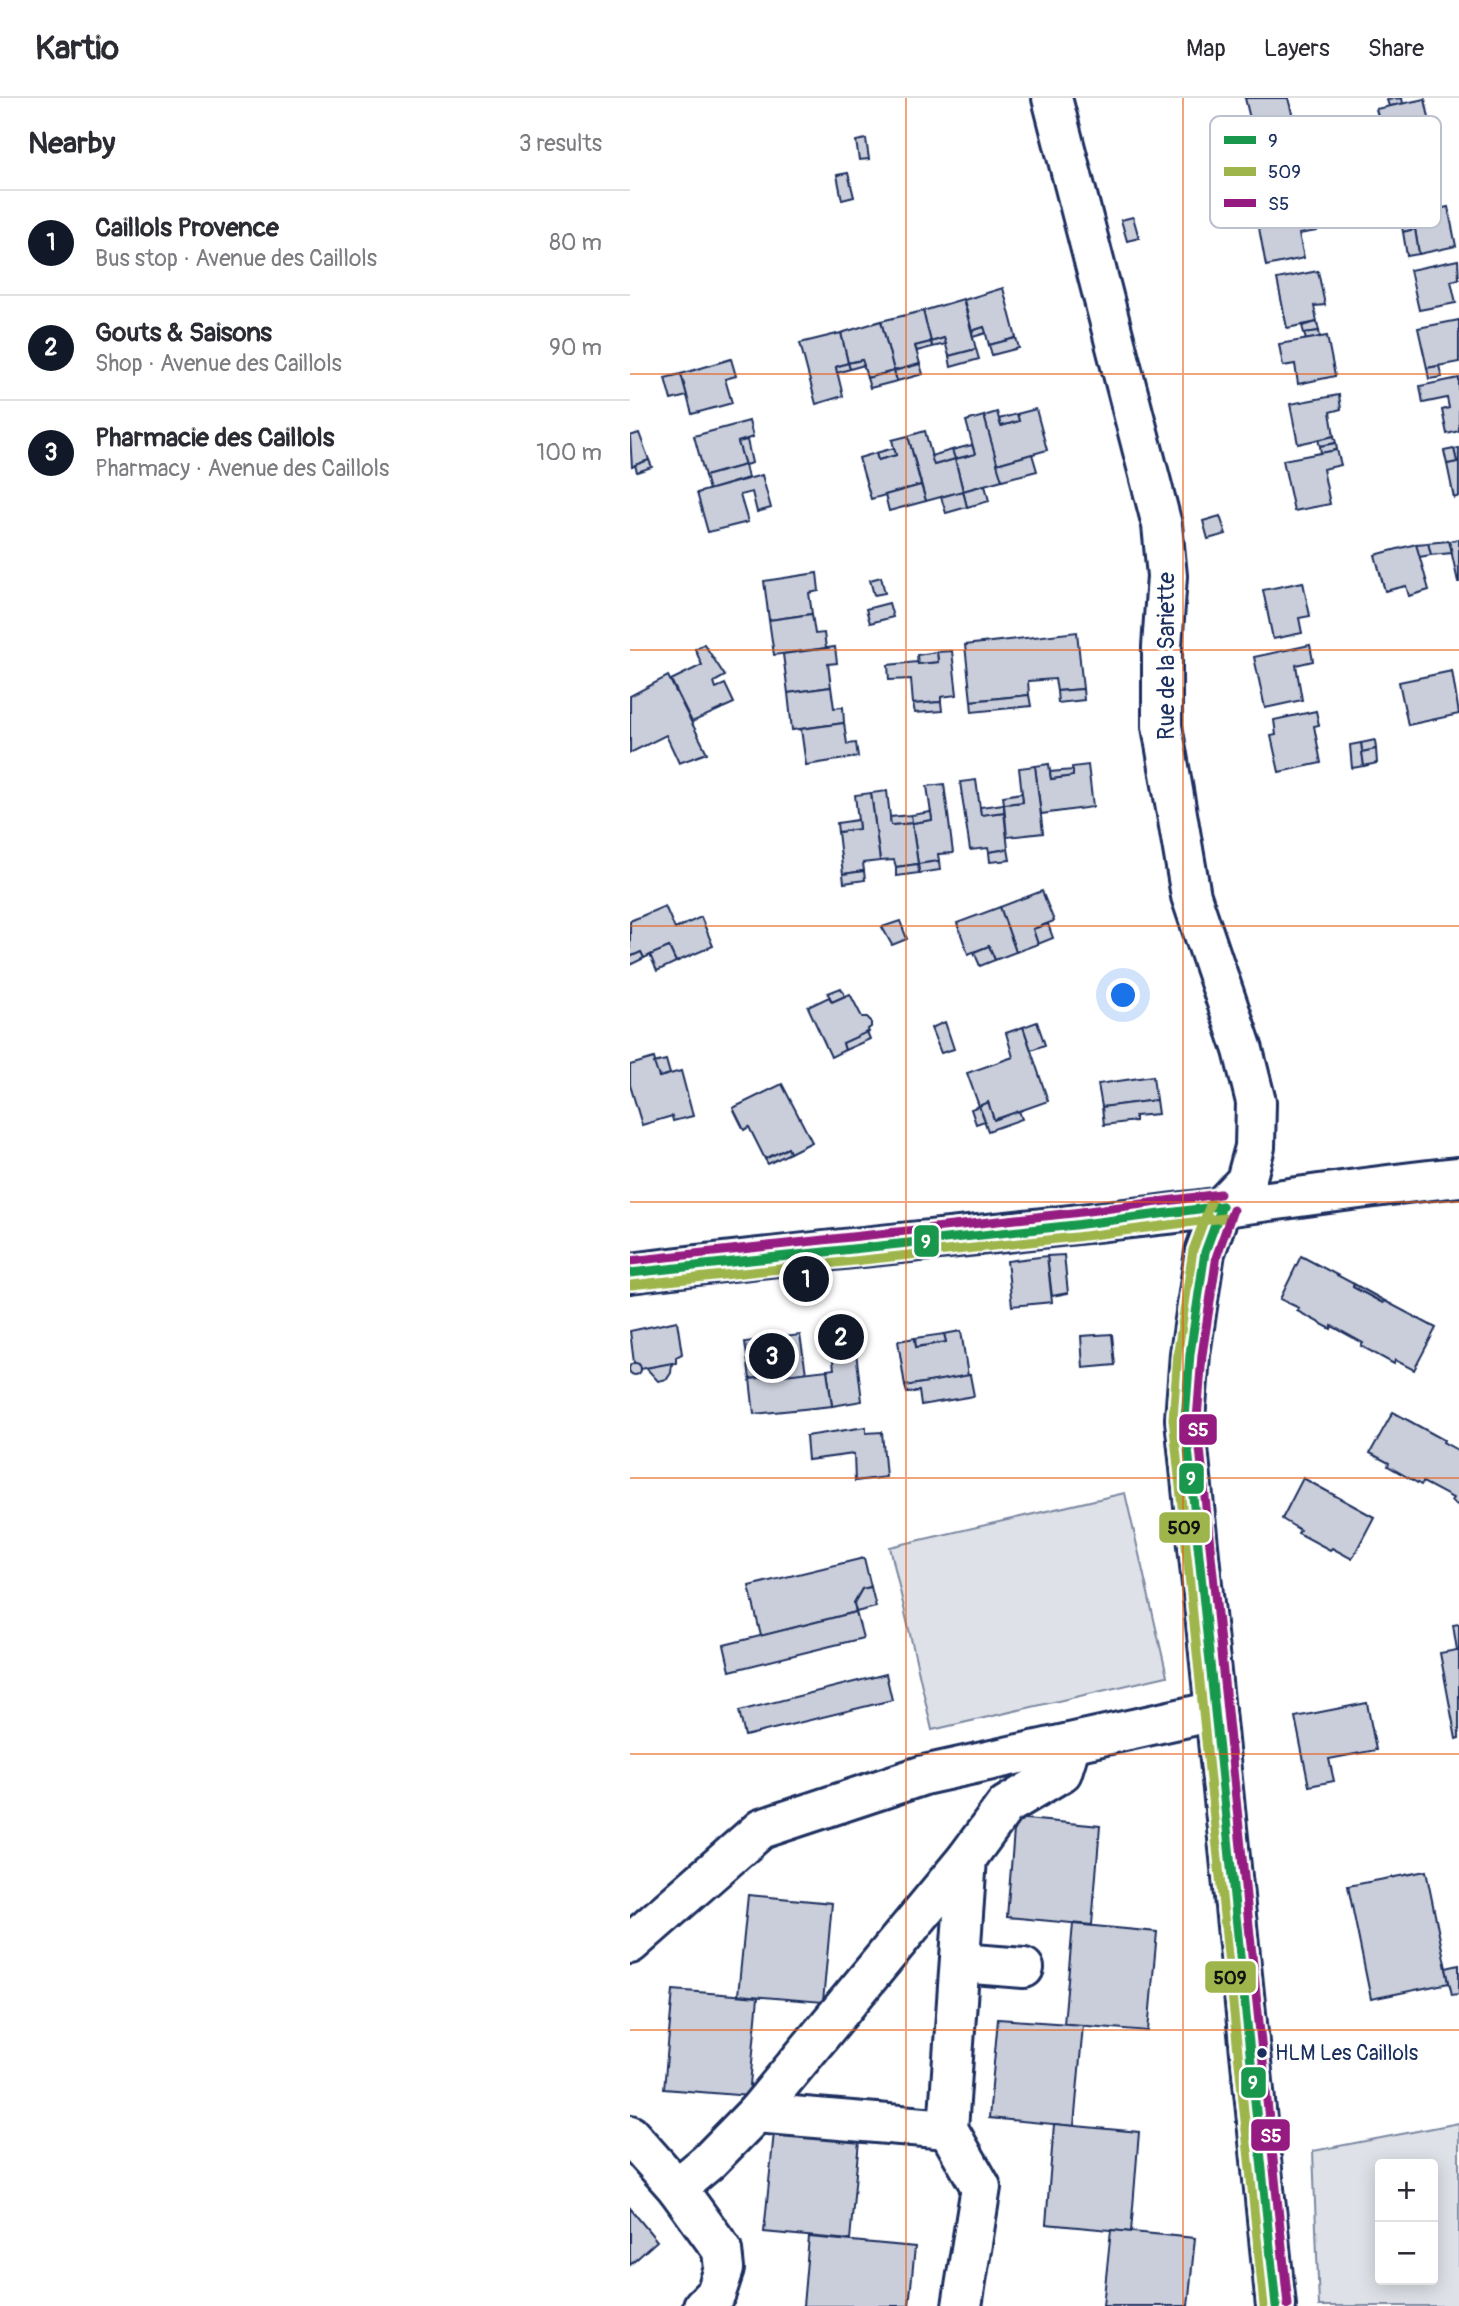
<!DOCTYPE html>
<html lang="en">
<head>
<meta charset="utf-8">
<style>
  body { margin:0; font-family:Pangolin,sans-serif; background:#f2f2f3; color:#2b2b33 }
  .controls { position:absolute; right:21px; bottom:21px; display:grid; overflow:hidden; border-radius:7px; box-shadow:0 4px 18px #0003 }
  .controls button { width:63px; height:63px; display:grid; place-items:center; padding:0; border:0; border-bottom:2px solid #e1e1e2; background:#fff; color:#2b2b33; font:35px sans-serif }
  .you { position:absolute; left:494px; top:898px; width:24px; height:24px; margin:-18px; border:5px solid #fff; border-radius:50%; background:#1a73e8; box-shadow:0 0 0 10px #1a73e833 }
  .badge { display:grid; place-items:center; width:46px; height:46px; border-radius:50%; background:#111827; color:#fff; font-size:23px; font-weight:700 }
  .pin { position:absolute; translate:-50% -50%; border:4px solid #fff; box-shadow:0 2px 7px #0006 }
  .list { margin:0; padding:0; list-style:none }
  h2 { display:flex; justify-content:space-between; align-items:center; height:91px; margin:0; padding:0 28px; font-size:30px }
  h2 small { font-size:23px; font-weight:400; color:#7c7c81 }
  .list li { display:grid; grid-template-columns:46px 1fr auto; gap:21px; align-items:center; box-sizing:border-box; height:105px; padding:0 28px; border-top:2px solid #e1e1e2 }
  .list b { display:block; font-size:26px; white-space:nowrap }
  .list p { margin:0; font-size:23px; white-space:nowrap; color:#7c7c81 }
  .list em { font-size:23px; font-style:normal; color:#7c7c81 }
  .map { position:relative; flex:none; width:829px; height:2208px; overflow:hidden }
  header { display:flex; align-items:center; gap:42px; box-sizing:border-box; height:98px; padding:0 35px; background:#fff; border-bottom:2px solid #e1e1e2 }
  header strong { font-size:33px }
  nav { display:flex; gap:38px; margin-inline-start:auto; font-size:24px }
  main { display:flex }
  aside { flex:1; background:#fff }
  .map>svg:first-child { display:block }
</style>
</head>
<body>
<header>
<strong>Kartio</strong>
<nav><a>Map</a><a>Layers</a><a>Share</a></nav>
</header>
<main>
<aside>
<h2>Nearby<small>3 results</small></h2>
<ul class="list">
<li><span class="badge">1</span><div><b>Caillols Provence</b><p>Bus stop · Avenue des Caillols</p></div><em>80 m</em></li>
<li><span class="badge">2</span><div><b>Gouts &amp; Saisons</b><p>Shop · Avenue des Caillols</p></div><em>90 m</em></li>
<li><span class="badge">3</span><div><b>Pharmacie des Caillols</b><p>Pharmacy · Avenue des Caillols</p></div><em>100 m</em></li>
</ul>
</aside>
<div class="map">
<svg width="829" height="2208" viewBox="0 0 829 2208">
  <rect width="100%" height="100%" fill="#fff"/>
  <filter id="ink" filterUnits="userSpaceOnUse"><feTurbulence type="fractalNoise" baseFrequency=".0143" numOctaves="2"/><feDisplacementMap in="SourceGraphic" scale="14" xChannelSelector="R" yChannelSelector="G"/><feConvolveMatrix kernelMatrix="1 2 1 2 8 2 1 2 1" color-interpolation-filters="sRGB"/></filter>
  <g filter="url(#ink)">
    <g fill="#dee1e7" stroke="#7c88a2" stroke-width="2" fill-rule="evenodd">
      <polygon points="495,1395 537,1578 302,1632 260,1449"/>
      <path d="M 829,2025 L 829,2208 L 689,2208 L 683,2053 ZM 750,2066 L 803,2066 L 803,2182 L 750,2182 Z"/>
    </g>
    <g fill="#caceda" stroke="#1b2f5e" stroke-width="2">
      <polygon points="615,0 658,0 664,23 623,33"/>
      <polygon points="772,0 773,6 759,8 757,2"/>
      <polygon points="795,1 803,39 767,47 762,23 750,26 746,11"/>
      <polygon points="236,41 239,61 229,62 226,43"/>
      <polygon points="218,75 224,99 212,102 207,77"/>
      <polygon points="818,109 826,148 789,156 785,131 773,134 770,119"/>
      <polygon points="503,119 509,140 497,143 491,122"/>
      <polygon points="684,119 687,133 669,136 674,160 636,168 629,130"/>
      <polygon points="785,131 789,156 777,158 773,134"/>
      <polygon points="828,162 829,181 821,183 826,205 789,212 780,172"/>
      <polygon points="688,173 695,207 684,208 687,224 657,230 647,181"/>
      <polygon points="373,190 386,240 359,247 354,229 342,233 334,202"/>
      <polygon points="333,201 346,251 319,258 314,240 301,244 293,213"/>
      <polygon points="293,213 301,244 285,248 290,266 264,273 251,223"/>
      <polygon points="829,222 829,264 797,270 788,230"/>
      <polygon points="251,223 264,273 237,280 232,262 218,265 211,235"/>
      <polygon points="687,224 689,233 674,235 672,228"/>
      <polygon points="354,229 356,235 343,239 342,233"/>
      <polygon points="689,233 690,239 676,242 674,235"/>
      <polygon points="211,235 218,265 206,269 213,298 186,306 170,245"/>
      <polygon points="697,238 705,278 668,286 665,266 653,268 649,246"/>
      <polygon points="314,240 316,246 302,249 301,244"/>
      <polygon points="386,240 389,250 362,257 359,247"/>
      <polygon points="301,244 302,249 287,253 285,248"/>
      <polygon points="346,251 349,261 321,269 319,258"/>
      <polygon points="101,261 106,278 95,281 102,305 62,316 51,276"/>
      <polygon points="232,262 234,267 220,271 218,265"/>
      <polygon points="218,265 220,271 207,275 206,269"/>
      <polygon points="290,266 293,276 267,283 264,273"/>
      <polygon points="809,268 812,279 799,281 797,270"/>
      <polygon points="264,273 267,283 240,290 237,280"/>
      <polygon points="51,276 57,298 41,302 35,280"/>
      <polygon points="829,280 829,333 817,336 812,312 819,310 817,300 793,305 790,288"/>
      <polygon points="709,297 711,311 700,314 704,338 668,346 660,306"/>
      <polygon points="406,311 417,352 367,366 354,318 367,314 371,328 389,323 387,316"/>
      <polygon points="387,316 389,323 371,328 369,321"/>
      <polygon points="354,318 372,382 333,393 325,361 345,356 336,323"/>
      <polygon points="119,323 123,339 108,344 115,367 75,378 64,338"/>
      <polygon points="295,333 304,367 325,361 333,393 296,403 278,338"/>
      <polygon points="9,335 19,362 2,369 0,338"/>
      <polygon points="278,338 291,387 241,401 229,360 246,355 248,362 266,357 262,342"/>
      <polygon points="704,338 706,345 690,348 688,342"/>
      <polygon points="117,342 122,365 115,367 108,344"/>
      <polygon points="706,345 707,352 691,355 690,348"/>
      <polygon points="342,347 345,356 325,361 322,352"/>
      <polygon points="264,350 266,357 248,362 246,355"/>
      <polygon points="829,350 829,398 824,400 817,366 827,364 824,351"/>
      <polygon points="824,351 827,364 817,366 814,353"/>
      <polygon points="322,352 325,361 304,367 301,358"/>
      <polygon points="707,352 711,367 693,371 700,406 664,413 653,362"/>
      <polygon points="402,356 407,373 372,382 367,366"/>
      <polygon points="19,362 22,369 7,374 5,367"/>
      <polygon points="115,367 118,380 79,392 75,378"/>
      <polygon points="132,377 141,410 127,414 122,394 110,397 118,424 78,434 67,395"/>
      <polygon points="291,387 296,403 259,413 255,397"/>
      <polygon points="355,387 359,403 337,409 333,393"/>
      <polygon points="333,393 337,409 316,415 311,399"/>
      <polygon points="590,418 596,436 578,441 573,423"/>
      <polygon points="829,441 829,484 828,484 819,443"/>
      <polygon points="819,443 822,455 801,457 798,445"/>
      <polygon points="798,445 801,457 789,459 786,446"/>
      <polygon points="786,446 799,492 779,498 776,488 755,493 745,457"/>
      <polygon points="187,475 189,493 179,495 182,516 139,522 134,483"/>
      <polygon points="251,479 255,495 244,497 240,482"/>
      <polygon points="673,484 680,518 669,520 672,535 643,541 633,492"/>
      <polygon points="259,505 263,519 240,525 236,511"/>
      <polygon points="182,516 185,536 194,535 196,550 144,557 139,522"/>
      <polygon points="447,534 453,591 427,593 425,581 398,583 399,597 341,603 335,547"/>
      <polygon points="74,546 95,578 84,584 86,590 95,586 104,605 62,624 41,582 72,567 65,551"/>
      <polygon points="680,547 683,563 666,567 672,602 635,610 624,559"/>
      <polygon points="205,549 207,565 198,566 201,589 158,595 153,556"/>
      <polygon points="322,553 327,597 311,599 311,604 283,606 281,581 259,582 258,567 287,564 288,566 308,564 307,554"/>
      <polygon points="307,554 308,564 288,566 287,557"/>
      <polygon points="822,573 829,616 778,627 769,584"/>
      <polygon points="38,578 77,655 49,665 36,637 0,655 0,598"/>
      <polygon points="201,589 204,610 213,609 214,625 162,632 158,595"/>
      <polygon points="453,591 454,602 428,605 427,593"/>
      <polygon points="399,597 401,608 342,614 341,603"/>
      <polygon points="311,604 312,613 285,615 283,606"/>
      <polygon points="686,613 689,627 684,628 691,665 649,674 641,638 646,637 644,622"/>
      <polygon points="214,625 217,646 226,645 228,659 176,667 171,631"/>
      <polygon points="745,642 746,651 732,654 731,645"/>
      <polygon points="731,645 734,668 722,670 720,647"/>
      <polygon points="746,651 747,665 734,668 732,654"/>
      <polygon points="419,666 421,681 443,678 442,669 458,667 463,709 411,716 405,668"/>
      <polygon points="405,668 413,735 377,739 374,706 393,704 389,670"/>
      <polygon points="443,672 443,678 421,681 420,674"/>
      <polygon points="346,682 351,717 374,714 378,751 359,754 358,750 340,752 330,684"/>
      <polygon points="314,686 323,755 308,756 309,763 288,766 282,725 302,722 297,688"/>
      <polygon points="257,693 261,727 282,725 288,766 266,769 264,762 250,763 241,695"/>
      <polygon points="241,695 250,763 233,765 234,773 213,776 208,734 229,731 225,697"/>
      <polygon points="392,695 393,704 374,706 373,698"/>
      <polygon points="374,706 374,714 351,717 350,709"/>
      <polygon points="301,714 302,722 282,725 281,717"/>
      <polygon points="281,717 282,725 261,727 260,719"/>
      <polygon points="228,722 229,731 208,734 207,725"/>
      <polygon points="378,751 380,762 360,764 359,754"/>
      <polygon points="309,763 310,772 289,775 288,766"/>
      <polygon points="288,766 289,775 266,778 266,769"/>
      <polygon points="234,773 235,782 214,785 213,776"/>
      <polygon points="412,793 424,823 403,831 408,846 386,854 370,809"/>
      <polygon points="35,808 45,831 71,819 83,848 46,864 39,849 14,860 11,854 0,859 0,823"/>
      <polygon points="370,809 386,854 365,862 359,848 338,856 327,825"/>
      <polygon points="270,823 277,841 262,847 252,829"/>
      <polygon points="418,826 423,840 408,846 403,831"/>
      <polygon points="359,848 365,862 350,868 344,854"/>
      <polygon points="39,849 46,864 27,873 20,857"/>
      <polygon points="11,854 14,860 0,867 0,859"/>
      <polygon points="211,890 215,898 202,904 198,895"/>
      <polygon points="220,896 232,919 237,919 241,923 241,929 238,931 239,934 213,945 215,952 201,959 178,909 199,899 202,904"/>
      <polygon points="315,924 324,951 311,955 301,930"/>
      <polygon points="407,924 415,947 401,952 393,929"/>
      <polygon points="393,929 418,1003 364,1022 358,1004 349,1008 337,975 383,959 376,935"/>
      <polygon points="237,934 240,941 215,952 213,945"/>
      <polygon points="24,960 29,979 51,973 63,1018 43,1023 42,1018 12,1027 0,987 0,967"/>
      <polygon points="36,962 40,976 29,979 24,965"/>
      <polygon points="523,978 526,1002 472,1009 468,986"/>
      <polygon points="152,986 182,1044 160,1055 158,1050 135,1061 119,1029 114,1032 103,1010"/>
      <polygon points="526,1002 528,1016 505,1018 505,1023 474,1027 472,1009"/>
      <polygon points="358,1004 364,1022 389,1013 392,1021 358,1033 349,1008"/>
      <polygon points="349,1008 355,1023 346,1026 341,1011"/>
      <polygon points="158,1050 160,1055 138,1066 135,1061"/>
      <polygon points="434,1157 438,1195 422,1198 417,1158"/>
      <polygon points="417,1158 422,1204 382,1208 377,1163"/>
      <polygon points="671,1158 724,1186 723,1189 753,1205 755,1203 806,1230 784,1272 765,1262 764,1266 731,1248 733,1245 702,1228 701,1231 667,1213 669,1210 650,1201"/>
      <polygon points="724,1186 755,1203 753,1205 723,1189"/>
      <polygon points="47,1223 52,1256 46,1259 46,1265 11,1271 9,1266 4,1265 0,1233"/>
      <polygon points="223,1230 232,1303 202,1308 197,1272 204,1271 199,1231"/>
      <polygon points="331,1233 338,1278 275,1288 268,1243 285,1240 286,1249 316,1244 314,1236"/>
      <polygon points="314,1236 316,1244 286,1249 285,1240"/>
      <polygon points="482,1236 485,1267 453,1270 451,1238"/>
      <polygon points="170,1237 176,1275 120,1281 115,1244"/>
      <polygon points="42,1265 41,1275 37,1281 28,1283 16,1270"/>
      <circle cx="5" cy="1271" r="6"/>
      <polygon points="197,1272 202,1308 124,1316 120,1281"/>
      <polygon points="340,1277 344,1298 291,1307 289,1293 277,1295 275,1288"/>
      <polygon points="763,1314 814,1342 813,1344 829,1353 829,1408 821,1403 823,1400 793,1384 791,1387 758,1368 759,1365 740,1355"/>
      <polygon points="236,1329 236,1335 252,1334 256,1379 225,1383 224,1356 178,1362 176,1338"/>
      <polygon points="673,1380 744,1419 722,1461 702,1450 700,1452 668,1435 670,1432 652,1421"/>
      <polygon points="234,1460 241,1489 232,1491 224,1505 226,1514 131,1538 119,1488"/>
      <polygon points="241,1489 246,1509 226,1514 224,1505 232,1491"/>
      <polygon points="226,1514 233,1540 100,1573 94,1547"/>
      <polygon points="829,1526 829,1640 826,1641 810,1555 827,1552 823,1527"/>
      <polygon points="256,1576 262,1602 115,1638 109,1613"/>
      <polygon points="737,1605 746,1652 699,1661 704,1683 679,1688 665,1619"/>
      <polygon points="385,1720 470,1728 462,1827 377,1819"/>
      <polygon points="796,1773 819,1885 741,1901 718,1788"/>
      <polygon points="118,1797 202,1805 193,1904 108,1897"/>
      <polygon points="443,1826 527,1834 518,1933 434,1926"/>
      <polygon points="829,1867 829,1896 822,1897 816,1870"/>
      <polygon points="43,1892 128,1899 119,1998 34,1991"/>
      <polygon points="368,1921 453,1927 444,2028 359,2020"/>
      <polygon points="424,2026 509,2034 501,2134 416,2126"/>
      <polygon points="144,2034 229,2042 220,2142 134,2134"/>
      <polygon points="0,2110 27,2143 0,2167"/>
      <polygon points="481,2132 565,2140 558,2208 473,2208"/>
      <polygon points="179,2139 285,2149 279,2208 173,2208"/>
    </g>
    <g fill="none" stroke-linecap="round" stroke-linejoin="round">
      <g stroke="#1b2f5e" stroke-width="44">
        <g id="minor">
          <polyline points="422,0 532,427 537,478 532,549 532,628 561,798 613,952 626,1004 625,1049 616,1083 592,1108 575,1154 560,1256 555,1321 646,2208"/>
          <path d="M 0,1175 C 176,1153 352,1138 528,1117 C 629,1106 728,1089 829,1079"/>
          <polyline points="0,1846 131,1731 294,1677 585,1613"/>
          <polyline points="330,1865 394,1870"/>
          <polyline points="126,2015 318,2031"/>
          <polyline points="0,2037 47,2090 92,2152 94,2171 86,2195 73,2208"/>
          <polyline points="47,2090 78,2064 126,2015 337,1760 375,1708 432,1674 441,1645"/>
          <polyline points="332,2208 351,2089 318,2031 337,1760"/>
        </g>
      </g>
      <use href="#minor" stroke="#fff" stroke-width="38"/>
      <g stroke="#fff" stroke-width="14">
        <g id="bus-1">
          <polyline points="592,1108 575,1154 560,1256 555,1321 646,2208"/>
          <polyline points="0,1175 445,1127 592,1108"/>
        </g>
      </g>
      <g stroke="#fff" stroke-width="14">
        <g id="bus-2">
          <polyline points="581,1104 563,1152 548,1254 543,1321 634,2208"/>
          <polyline points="1,1187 446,1139 594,1120"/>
        </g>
      </g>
      <g stroke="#fff" stroke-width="14">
        <g id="bus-3">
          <polyline points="603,1112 587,1157 572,1257 567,1321 658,2207"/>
          <polyline points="0,1163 443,1115 590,1096"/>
        </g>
      </g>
      <use href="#bus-1" stroke="#19984d" stroke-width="9"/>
      <use href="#bus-2" stroke="#9db54b" stroke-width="9"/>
      <use href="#bus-3" stroke="#951b81" stroke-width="9"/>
    </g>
  </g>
  <path fill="none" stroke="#e8590c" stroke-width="2" stroke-opacity="0.55" d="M 276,0 L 276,2208M 553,0 L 553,2208M 0,276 L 829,276M 0,552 L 829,552M 0,828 L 829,828M 0,1104 L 829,1104M 0,1380 L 829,1380M 0,1656 L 829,1656M 0,1932 L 829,1932"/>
  <circle fill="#1b2f5e" stroke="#fff" stroke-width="2.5" cx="632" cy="1955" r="6"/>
  <g text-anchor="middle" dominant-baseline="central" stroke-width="6" stroke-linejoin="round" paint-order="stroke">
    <g font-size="21" fill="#1b2f5e" stroke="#fff" text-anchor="start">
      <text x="645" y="1955">HLM Les Caillols</text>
    </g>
    <g font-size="23" fill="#1b2f5e" stroke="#fff">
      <text transform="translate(536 558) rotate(-90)">Rue de la Sariette</text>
    </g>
  </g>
  <rect x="580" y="18" width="231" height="112" rx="10" fill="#fff" stroke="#bbc1cf" stroke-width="2"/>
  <rect x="594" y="38" width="32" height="8" fill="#19984d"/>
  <rect x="594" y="69" width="32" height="9" fill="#9db54b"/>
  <rect x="594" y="101" width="32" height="8" fill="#951b81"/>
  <g font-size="19" fill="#1b2f5e">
    <text x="638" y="49">9</text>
    <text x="638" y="80">509</text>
    <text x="638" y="112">S5</text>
  </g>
  <g stroke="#fff" stroke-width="2.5">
    <rect x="283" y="1126" width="27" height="34" rx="7" fill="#19984d"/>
    <rect x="548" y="1315" width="40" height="33" rx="7" fill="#951b81"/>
    <rect x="548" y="1364" width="27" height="33" rx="7" fill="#19984d"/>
    <rect x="528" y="1413" width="53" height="33" rx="7" fill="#9db54b"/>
    <rect x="574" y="1862" width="53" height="34" rx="7" fill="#9db54b"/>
    <rect x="610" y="1968" width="27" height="33" rx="7" fill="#19984d"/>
    <rect x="620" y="2020" width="41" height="34" rx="7" fill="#951b81"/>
  </g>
  <g font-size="19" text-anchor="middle" font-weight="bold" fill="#fff">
    <text x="296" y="1150">9</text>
    <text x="568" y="1338">S5</text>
    <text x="561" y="1387">9</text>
    <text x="623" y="1991">9</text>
    <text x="641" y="2044">S5</text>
  </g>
  <g font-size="19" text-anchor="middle" font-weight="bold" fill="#111">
    <text x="554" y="1436">509</text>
    <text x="600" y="1886">509</text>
  </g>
</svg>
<div class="controls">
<button>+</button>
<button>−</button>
</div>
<div class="you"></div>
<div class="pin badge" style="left:176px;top:1181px">1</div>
<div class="pin badge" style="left:211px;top:1239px">2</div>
<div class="pin badge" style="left:142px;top:1258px">3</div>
</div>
</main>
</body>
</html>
